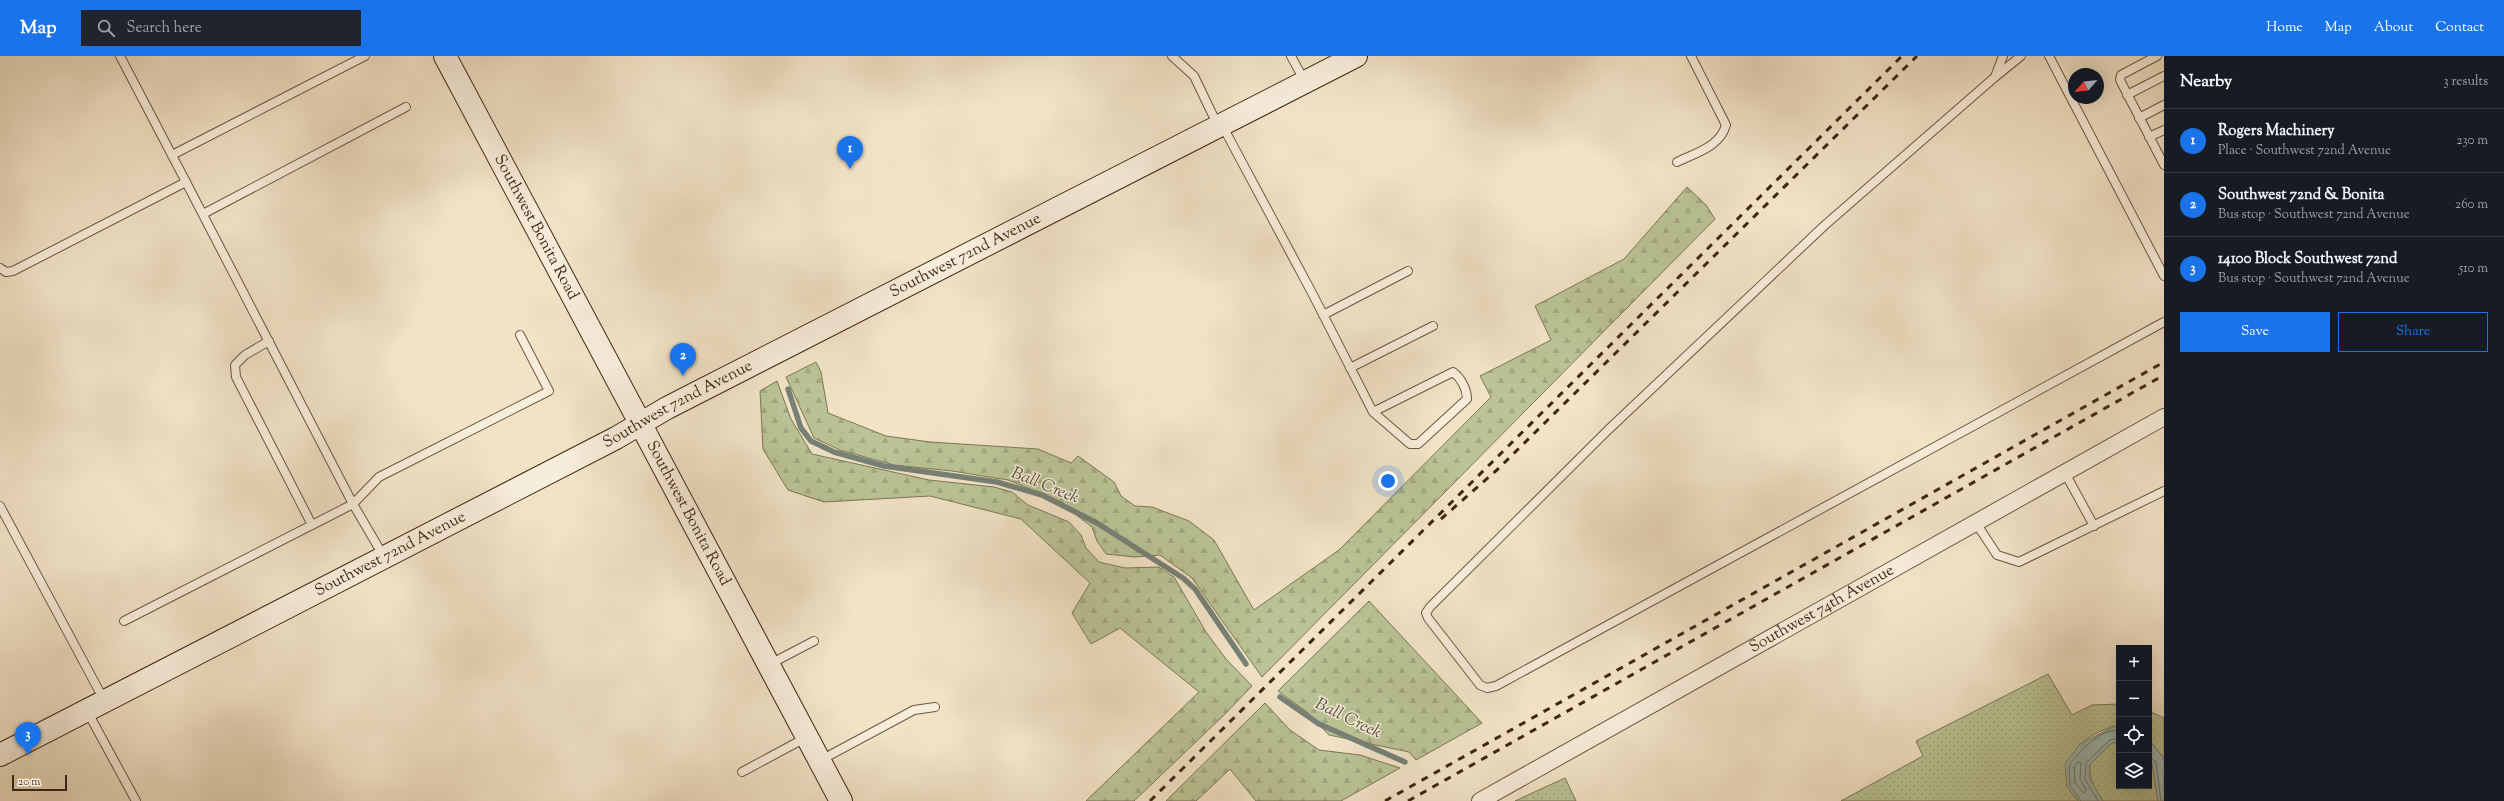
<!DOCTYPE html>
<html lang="en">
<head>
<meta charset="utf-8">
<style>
  body { margin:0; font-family:"Sorts Mill Goudy",serif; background:#20242c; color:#f1f3f6 }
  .controls { position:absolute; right:12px; bottom:12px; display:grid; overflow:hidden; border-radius:0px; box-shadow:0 4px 16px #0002 }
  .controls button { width:36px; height:36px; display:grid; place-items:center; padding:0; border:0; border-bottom:1px solid #363941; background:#171b24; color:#f1f3f6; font:20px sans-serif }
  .compass { position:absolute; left:2068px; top:12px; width:36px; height:36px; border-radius:50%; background:#171b24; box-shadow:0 4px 16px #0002; rotate:243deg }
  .scale { position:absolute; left:12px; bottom:10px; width:55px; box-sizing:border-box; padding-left:4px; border:2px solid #402712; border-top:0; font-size:11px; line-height:14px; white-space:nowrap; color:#402712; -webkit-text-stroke:3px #f7eddb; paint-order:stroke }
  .you { position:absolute; left:1388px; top:425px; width:14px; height:14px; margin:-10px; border:3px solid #fff; border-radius:50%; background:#1a73e8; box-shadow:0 0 0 6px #1a73e833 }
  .badge { display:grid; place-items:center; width:26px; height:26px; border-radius:50%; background:#1a73e8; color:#fff; font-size:13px; font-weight:700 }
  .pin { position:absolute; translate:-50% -33px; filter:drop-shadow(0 1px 2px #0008) }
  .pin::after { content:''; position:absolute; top:21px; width:14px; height:12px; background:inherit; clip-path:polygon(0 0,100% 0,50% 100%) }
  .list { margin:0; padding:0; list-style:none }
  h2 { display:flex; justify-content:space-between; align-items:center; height:52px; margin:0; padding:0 16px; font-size:17px }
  h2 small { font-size:13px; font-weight:400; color:#9ea1a6 }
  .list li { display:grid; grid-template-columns:26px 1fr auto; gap:12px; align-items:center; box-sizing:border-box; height:64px; padding:0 16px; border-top:1px solid #363941 }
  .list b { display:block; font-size:15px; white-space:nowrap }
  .list p { margin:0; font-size:13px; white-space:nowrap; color:#9ea1a6 }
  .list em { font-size:13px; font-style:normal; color:#9ea1a6 }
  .actions { display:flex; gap:8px; padding:12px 16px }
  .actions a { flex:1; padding:9px 0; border:1px solid #1a73e8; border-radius:0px; text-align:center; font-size:14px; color:#1a73e8 }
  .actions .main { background:#1a73e8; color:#fff }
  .icon { flex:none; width:22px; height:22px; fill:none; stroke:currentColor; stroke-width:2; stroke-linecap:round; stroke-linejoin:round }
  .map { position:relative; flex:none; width:2164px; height:745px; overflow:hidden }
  header { display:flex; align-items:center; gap:24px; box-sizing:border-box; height:56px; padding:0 20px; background:#1a73e8; color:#fff }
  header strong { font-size:19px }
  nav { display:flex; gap:22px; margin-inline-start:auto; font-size:14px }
  .search { width:280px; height:36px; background:#20242c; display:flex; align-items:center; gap:10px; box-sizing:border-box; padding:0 14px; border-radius:0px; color:#9ea1a6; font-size:15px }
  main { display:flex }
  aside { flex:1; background:#171b24 }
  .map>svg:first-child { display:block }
</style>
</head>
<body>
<header>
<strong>Map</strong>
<div class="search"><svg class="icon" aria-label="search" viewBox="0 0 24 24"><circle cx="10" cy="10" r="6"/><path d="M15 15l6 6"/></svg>Search here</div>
<nav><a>Home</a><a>Map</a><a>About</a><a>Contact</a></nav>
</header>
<main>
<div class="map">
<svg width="2164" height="745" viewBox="0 0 2164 745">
  <defs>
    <pattern id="grass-dots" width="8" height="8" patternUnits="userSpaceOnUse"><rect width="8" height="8" fill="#bac496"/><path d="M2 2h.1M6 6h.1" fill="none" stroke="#a1a880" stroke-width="1.8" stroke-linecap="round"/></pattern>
    <pattern id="forest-firs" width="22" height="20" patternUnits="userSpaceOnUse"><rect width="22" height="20" fill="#bac496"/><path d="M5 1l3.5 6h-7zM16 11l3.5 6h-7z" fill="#a1a880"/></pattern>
    <pattern id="water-ripples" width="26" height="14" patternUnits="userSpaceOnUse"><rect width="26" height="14" fill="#9cbdba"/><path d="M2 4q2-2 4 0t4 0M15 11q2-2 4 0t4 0" fill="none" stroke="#87a29f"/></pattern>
  </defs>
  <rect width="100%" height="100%" fill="#f2e3c7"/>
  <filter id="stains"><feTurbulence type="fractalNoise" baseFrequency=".005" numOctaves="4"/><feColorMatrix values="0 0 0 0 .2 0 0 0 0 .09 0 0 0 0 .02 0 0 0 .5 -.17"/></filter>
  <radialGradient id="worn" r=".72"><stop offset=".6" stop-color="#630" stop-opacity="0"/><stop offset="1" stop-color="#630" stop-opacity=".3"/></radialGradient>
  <g fill="url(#grass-dots)" stroke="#7d7654">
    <path d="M 2048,618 L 2072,659 L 2092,649 L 2119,648 L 2119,670 C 2111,669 2084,682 2080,689 C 2073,700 2071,719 2067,731 L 2078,745 L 1841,745 L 1923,700 L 1916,685 Z"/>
    <polygon points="2149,655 2164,662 2164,703 2149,684"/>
    <path d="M 2119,686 L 2119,730 L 2149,730 L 2149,704 L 2152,707 L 2158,745 L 2103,745 C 2094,731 2089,725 2090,708 L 2112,687 Z"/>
    <polygon points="1565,722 1576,745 1515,745"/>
  </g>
  <g fill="url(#forest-firs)" stroke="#7d7654">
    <polygon points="1687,131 1706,149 1715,163 1262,621 1192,522 1160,499 1135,501 1106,498 1097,485 1092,471 1057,444 1008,424 952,415 894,409 840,394 814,382 786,321 816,306 821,316 828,357 886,380 930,386 1038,393 1071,407 1078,400 1114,426 1121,440 1135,450 1152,451 1189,465 1214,484 1254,554 1339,494 1491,341 1480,320 1551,284 1535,250 1624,203"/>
    <polygon points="777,325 791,363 812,398 929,424 994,431 1012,436 1028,449 1069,466 1081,479 1086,492 1099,506 1125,512 1159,511 1174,521 1206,576 1226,603 1252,630 1224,659 1134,745 1086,745 1199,636 1120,572 1091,588 1072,557 1090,527 1021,463 930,440 824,446 788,434 763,393 760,335"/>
    <polygon points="1369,545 1482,667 1416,704 1409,696 1329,679 1307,656 1278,635"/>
    <polygon points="1265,647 1290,674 1319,694 1360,699 1400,712 1341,745 1256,745 1230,713 1196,745 1166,745"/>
  </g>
  <g fill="url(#water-ripples)" stroke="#778177">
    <polygon points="2115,670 2119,670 2119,686 2112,687 2090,708 2089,722 2103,745 2078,745 2067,731 2065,708 2080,688"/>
    <polygon points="2149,684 2164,703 2164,745 2158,745 2152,707 2149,704"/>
  </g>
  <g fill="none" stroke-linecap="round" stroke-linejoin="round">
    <g stroke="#6e7266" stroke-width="1">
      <polyline points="2149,701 2156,706 2161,745"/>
      <polygon points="2078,706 2081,707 2080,723 2086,734 2084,737 2075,727 2074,711"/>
      <path d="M 2081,745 L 2070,730 L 2069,709 C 2080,695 2099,673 2119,674"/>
      <polyline points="2098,745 2085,723 2086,707 2110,684 2119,682"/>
    </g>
    <g stroke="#778177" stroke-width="5.5">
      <polyline points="788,333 801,372 811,385 834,396 884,410 997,426 1042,439 1097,467 1183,522 1195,533 1246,608"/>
      <polyline points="1280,641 1319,668 1405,706"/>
    </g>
    <g stroke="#6c563f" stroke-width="10">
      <g id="service">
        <polyline points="1172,0 1194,20 1218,70"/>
        <polyline points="1291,0 1305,26"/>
        <polyline points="2003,0 1995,21 1825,169 1608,374 1430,551 1426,557 1428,562 1480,629 1487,632 1496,630 2164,266"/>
        <polyline points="2049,0 2164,220"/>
        <polyline points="2157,0 2121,19 2120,24 2164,109"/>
        <polyline points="1995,21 2021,0"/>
        <polyline points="2127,39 2164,20"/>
        <polyline points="2139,62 2164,49"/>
        <path d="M 1222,69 L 1311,235 L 1373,356 L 1410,388 L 1418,388 L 1467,343 C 1467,333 1461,322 1453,316 L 1373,356"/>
        <polyline points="2149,81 2164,74"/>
        <polyline points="172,99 365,0"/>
        <path d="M 1677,106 C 1695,97 1720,91 1726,69 L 1691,0"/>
        <polyline points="186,126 353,448 384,501"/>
        <polyline points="203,158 406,51"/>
        <polyline points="0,212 6,216 13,215 186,126 120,0"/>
        <polyline points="1323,259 1408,215"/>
        <polyline points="269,285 245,299 235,309 236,321 312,469"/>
        <polyline points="1350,312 1433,270"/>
        <polyline points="2065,417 2094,470"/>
        <polyline points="0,450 104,644"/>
        <polyline points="1976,467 1997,499 2019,506 2164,435"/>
        <polyline points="124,565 353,448 379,421 549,335 520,279"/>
        <polyline points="770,608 814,585"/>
        <polyline points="87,655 136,745"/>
        <polyline points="821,704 914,654 935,651"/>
        <polyline points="742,716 807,681"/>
      </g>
    </g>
    <g stroke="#6c563f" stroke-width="18">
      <g id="minor">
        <path id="s1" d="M 1480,745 L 2164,361"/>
      </g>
    </g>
    <g stroke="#402712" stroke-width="24">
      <g id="secondary">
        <path id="s2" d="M 445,0 L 841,745"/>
        <path id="s3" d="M 0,699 L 616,382 L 667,352 L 1356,0"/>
      </g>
    </g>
    <use href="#service" stroke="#f7eddb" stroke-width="8"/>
    <use href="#minor" stroke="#f7eddb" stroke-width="16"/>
    <use href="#secondary" stroke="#f7eddb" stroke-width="22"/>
    <g stroke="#402712" stroke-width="3" stroke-dasharray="7 7" stroke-linecap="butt">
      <polyline points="1441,463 1498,413 1917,0"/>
      <polyline points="1150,745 1902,0"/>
      <polyline points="1385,745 2164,306"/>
      <polyline points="1408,745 2164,319"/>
    </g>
  </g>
  <g text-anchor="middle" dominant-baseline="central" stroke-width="3" stroke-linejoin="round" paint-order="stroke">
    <g font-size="16" fill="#402712" stroke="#f7eddb">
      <text stroke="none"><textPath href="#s2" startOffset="194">Southwest Bonita Road</textPath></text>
      <text stroke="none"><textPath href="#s3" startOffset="1087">Southwest 72nd Avenue</textPath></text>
      <text stroke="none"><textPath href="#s3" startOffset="763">Southwest 72nd Avenue</textPath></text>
      <text stroke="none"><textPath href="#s2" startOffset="518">Southwest Bonita Road</textPath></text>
      <text stroke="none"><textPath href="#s3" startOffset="439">Southwest 72nd Avenue</textPath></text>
      <text stroke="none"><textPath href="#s1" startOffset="392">Southwest 74th Avenue</textPath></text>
    </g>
    <g font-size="17" font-style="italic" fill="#574c3c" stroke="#f7eddb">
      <text transform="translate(1045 430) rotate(22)">Ball Creek</text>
      <text transform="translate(1348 663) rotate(26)">Ball Creek</text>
    </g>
  </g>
  <rect width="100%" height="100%" filter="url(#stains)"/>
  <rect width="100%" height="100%" fill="url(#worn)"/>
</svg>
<div class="controls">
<button>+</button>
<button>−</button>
<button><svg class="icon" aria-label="locate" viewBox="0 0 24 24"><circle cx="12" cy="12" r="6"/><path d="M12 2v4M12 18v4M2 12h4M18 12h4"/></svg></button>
<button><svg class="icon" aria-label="layers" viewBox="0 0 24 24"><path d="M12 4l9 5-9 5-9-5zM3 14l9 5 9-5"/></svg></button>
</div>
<svg class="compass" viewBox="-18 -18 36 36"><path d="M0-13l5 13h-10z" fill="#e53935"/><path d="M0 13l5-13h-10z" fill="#9ea1a6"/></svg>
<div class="scale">20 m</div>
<div class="you"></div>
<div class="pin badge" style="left:850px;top:113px">1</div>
<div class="pin badge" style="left:683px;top:320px">2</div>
<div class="pin badge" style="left:28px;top:699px">3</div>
</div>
<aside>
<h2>Nearby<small>3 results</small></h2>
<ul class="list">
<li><span class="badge">1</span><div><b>Rogers Machinery</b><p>Place · Southwest 72nd Avenue</p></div><em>230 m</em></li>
<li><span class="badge">2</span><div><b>Southwest 72nd &amp; Bonita</b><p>Bus stop · Southwest 72nd Avenue</p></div><em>260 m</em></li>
<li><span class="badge">3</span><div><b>14100 Block Southwest 72nd</b><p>Bus stop · Southwest 72nd Avenue</p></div><em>510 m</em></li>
</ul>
<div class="actions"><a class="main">Save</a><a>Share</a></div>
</aside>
</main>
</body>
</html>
